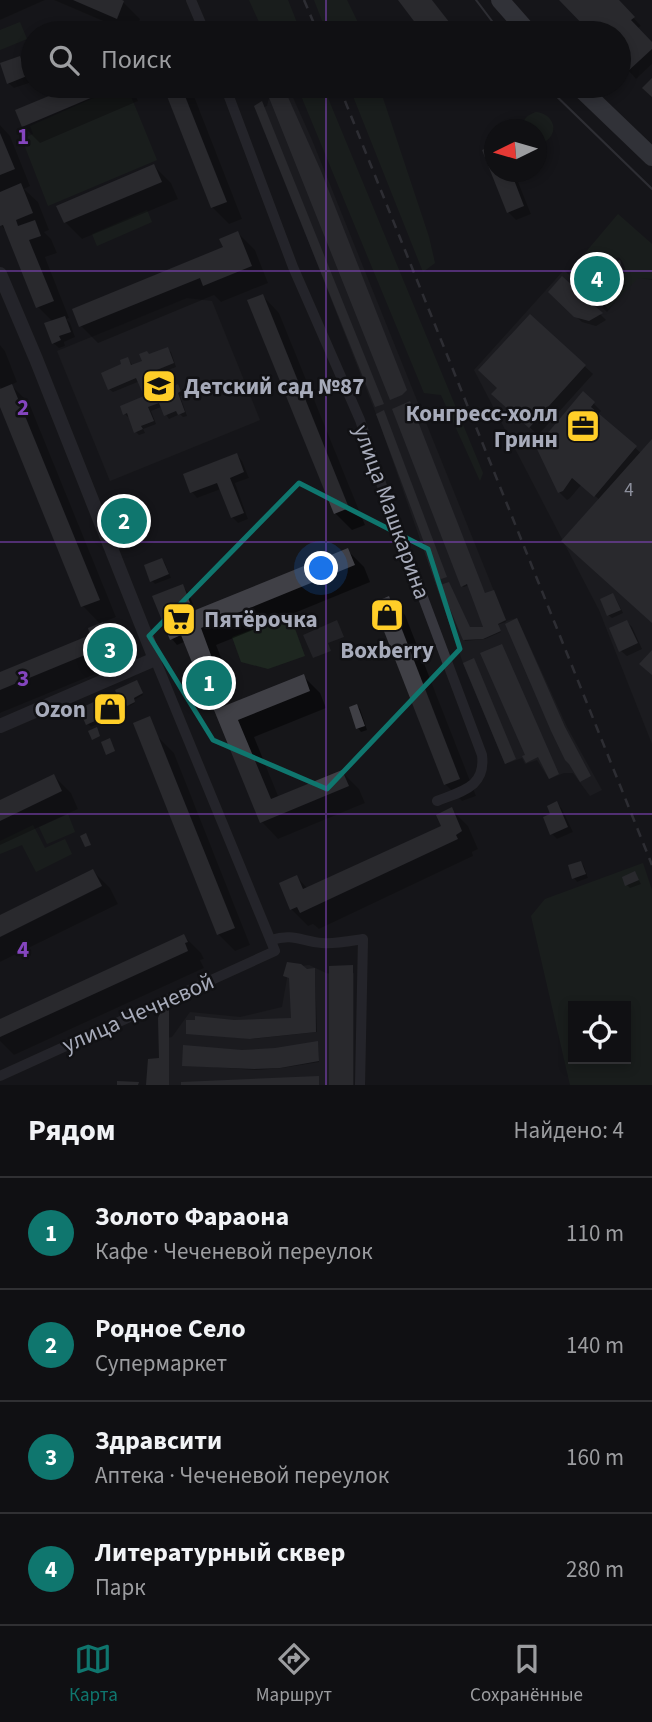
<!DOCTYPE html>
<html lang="ru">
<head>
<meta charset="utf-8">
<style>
  body { margin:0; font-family:"Source Sans 3",sans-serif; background:#1e1e21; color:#f1f3f6 }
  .controls { position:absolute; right:21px; bottom:21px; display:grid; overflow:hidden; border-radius:0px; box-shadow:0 4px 10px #0003 }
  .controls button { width:63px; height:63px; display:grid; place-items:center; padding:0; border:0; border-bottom:2px solid #303033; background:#101013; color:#f1f3f6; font:35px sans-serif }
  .compass { position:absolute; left:484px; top:119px; width:63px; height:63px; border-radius:50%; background:#101013; box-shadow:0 4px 10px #0003; rotate:265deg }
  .you { position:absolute; left:322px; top:569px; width:24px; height:24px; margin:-18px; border:5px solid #fff; border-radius:50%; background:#1a73e8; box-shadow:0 0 0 10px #1a73e833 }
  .badge { display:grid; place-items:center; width:46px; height:46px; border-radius:50%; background:#0f766e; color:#fff; font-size:23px; font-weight:700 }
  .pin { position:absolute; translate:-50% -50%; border:4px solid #fff; box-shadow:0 2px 7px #0006 }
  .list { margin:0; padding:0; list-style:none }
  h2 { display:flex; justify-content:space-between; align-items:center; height:91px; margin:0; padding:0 28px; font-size:30px }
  h2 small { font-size:23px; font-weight:400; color:#9c9da0 }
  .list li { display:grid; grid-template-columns:46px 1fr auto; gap:21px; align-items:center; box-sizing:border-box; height:112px; padding:0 28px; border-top:2px solid #303033 }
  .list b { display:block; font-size:26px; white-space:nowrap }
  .list p { margin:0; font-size:23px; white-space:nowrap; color:#9c9da0 }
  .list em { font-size:23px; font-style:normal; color:#9c9da0 }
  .icon { flex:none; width:38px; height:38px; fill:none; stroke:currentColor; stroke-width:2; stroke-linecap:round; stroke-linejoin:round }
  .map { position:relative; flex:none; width:652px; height:1085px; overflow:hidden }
  .search { position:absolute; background:#101013; box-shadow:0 4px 10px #0003; left:21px; right:21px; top:21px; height:77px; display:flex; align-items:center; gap:18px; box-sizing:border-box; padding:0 24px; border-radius:38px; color:#9c9da0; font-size:26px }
  .sheet { height:539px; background:#101013 }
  nav { display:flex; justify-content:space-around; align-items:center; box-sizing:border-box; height:98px; border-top:2px solid #303033; background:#101013; font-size:19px; color:#9c9da0 }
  nav a { display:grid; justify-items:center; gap:4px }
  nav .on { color:#0f766e }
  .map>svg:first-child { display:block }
</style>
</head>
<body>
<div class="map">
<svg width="652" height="1085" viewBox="0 0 652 1085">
  <rect width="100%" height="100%" fill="#161619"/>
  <g fill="#222226">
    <polygon points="284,86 290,91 312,140 506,621 517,618 567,727 602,790 590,796 573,773 564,773 549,779 537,760 525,764 522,758 505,764 463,663 380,424 257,110 267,106 270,94"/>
    <polygon points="564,270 607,312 635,277 652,280 652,744 599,610 474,370"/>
    <polygon points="187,298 212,301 260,420 110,481 57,351"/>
    <polygon points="337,620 344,637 328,643 331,651 313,658 303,635"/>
    <polygon points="309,965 326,973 340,975 354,973 354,1085 162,1085 161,1039 172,1037 190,1012 240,1017 282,1007 288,973 294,967"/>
  </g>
  <g fill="#1e2720" fill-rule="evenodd">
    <polygon points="249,0 288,0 301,33 264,33"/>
    <polygon points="314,0 347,0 363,33 327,33"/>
    <polygon points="20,22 27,39 0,50 0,30"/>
    <polygon points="297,86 323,86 483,473 480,481 441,395 424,393"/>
    <polygon points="349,86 388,86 391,92 383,98 429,237 435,263 423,272"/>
    <polygon points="116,88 118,94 128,89 157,160 48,206 22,139 33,134 30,126"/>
    <path d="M 536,112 C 559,115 559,141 537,144 L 536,130 L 522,129 C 522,120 527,115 536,112 Z"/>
    <polygon points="147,210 152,222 97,246 92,234"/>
    <path d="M 618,214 L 652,244 L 652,279 L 638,278 L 608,309 L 605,305 C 617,290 635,275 619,257 L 612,260 L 603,258 L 581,283 L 569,272 Z"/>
    <polygon points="290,615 305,656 268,669 241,662 232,637"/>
    <polygon points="68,814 75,832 47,844 39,827"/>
    <polygon points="33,825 45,848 65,839 72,854 36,872 22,845 0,854 0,841"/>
    <path d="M 643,863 L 652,890 L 652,1085 L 570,1085 L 531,916 L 545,899 ZM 573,1006 L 626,1006 L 626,1059 L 573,1059 Z"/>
  </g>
  <g fill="#0007">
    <polygon points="0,0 45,0 0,20"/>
    <polygon points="54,0 118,0 123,2 140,19 135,33 131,33"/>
    <polygon points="400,0 432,0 457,33 425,33"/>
    <polygon points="562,0 617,0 641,26 637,29 652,44 652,64 636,79 619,60 619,33 593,33"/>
    <polygon points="20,58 25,64 32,82 14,88 8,83"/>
    <polygon points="77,86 131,86 138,101 40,143 23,126 17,111"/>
    <polygon points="165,86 190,86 242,219 229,224 212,207"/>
    <polygon points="0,125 10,136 30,186 24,189 38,202 49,230 44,232 51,239 57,253 45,257 69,318 66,319 70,323 75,337 64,342 65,346 59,348 53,343 53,322 38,307 9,234 0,224"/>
    <polygon points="494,147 494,172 514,172 531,214 516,220 508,212 485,151"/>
    <polygon points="154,166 171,183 178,199 82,239 65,222"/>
    <polygon points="238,233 255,250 268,283 221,302 214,295 98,343 81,326 225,248"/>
    <polygon points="563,278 606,320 596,326 582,322 550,292"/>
    <polygon points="616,278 626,285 619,294 611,286"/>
    <polygon points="606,290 615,298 608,306 599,299"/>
    <polygon points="263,296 279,313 365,525 352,530 335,513"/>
    <polygon points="530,316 593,374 538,435 501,401 499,388"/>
    <polygon points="0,345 5,351 17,382 11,385 29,403 116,617 101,623 119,641 132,672 120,678 110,668 0,713 0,674 92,636 101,625 83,606 0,403 0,391 3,390 0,387"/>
    <polygon points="167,349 171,352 176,367 149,377 156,395 178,386 181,390 183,395 180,396 187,416 183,417 180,414 169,419 161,407 151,411 156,424 143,429 145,433 139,435 136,432 130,416 128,417 125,414 146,397 140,381 113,392 109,389 128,359 133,366 144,362 150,356"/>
    <polygon points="593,403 601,411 597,415 641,453 652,441 652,621 600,500 581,485 570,498 567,500 559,492 538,447"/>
    <polygon points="394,410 486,595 495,593 506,622 497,625 501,632 485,639 465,641 464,639 470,629 486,628 469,585 464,587 462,586"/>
    <polygon points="237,455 242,461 249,478 235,483 248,519 238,523 232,517 221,489 197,498 192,492"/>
    <polygon points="128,513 131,516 137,530 125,535 122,531"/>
    <polygon points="347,550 364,567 370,582 216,645 228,675 225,676 230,686 213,694 209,691 207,677 195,664 186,641 177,645 172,639 182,586 188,592 196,612"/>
    <polygon points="162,560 165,563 171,578 155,584 152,581"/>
    <polygon points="613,595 616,599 623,613 612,618 608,615"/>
    <polygon points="388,598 405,615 476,796 462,801 445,784"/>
    <polygon points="627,622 632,627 642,649 627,656 621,651"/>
    <polygon points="303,676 320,693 326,708 254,737 279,798 342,772 359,789 365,803 278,839 262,822 217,711"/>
    <polygon points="138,683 143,695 134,700 135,703 130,706 127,702 124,704 123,703"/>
    <polygon points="107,698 111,701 117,715 91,727 88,724"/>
    <polygon points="357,706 360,709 367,730 361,732 358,728"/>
    <polygon points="158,737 174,753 250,945 235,951 218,934"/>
    <polygon points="54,776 71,793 78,809 0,845 0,802"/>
    <polygon points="557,803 562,809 573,832 557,839 552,834 553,815"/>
    <polygon points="451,809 468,826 478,849 472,852 473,856 319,929 313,924 308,926 291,909 297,877 308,889 443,826"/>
    <polygon points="581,863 584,866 588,878 577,882 574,878"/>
    <polygon points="93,871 110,888 118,904 0,962 0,917"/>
    <polygon points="635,873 641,884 630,888 627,885"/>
    <polygon points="184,936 201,953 204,959 200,960 204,968 14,1055 0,1041 0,1021"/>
    <polygon points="352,967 353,1085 331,1085"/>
    <polygon points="315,970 317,1032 252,1039 188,1033 234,1022 292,1020 306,971"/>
    <polygon points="318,1043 319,1062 282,1068 256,1070 184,1065 242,1051 275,1050"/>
  </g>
  <g fill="#404046">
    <polygon points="73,0 122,0 124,1 117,19"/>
    <polygon points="398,0 432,0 453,27 443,33 423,33"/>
    <polygon points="559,0 619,0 635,17 631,20 652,42 652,49 627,72 619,63 619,33 591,33"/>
    <polygon points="20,56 27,76 7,84 0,63"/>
    <polygon points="652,78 652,97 642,88"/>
    <polygon points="73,86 119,86 22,127 15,110"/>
    <polygon points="163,86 181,86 227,202 211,208"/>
    <polygon points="283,86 321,171 407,390 402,395 390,400 268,95"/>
    <polygon points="262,101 384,404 375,407 254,106"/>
    <polygon points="0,133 15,169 0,175"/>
    <polygon points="494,145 494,172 511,172 524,206 507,213 482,150"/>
    <polygon points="154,164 162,182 64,223 56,206"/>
    <polygon points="21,183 33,213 16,220 18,226 35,220 41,236 29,240 54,301 36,308 3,225 0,226 0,192"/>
    <polygon points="238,231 252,266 203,286 200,278 79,327 72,309 223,247 219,239"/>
    <polygon points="620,260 623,272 616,274 613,263"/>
    <polygon points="616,275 623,280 615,292 608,286"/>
    <polygon points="562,276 589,301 603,313 589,321 574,317 548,292"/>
    <polygon points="606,287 613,293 604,304 597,299"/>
    <polygon points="263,294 349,508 334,514 247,300"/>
    <polygon points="530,314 586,365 529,428 491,394 497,388 478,370"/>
    <polygon points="65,316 71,332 59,336 61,340 52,344 44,323"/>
    <polygon points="168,347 174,363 147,374 155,394 178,384 181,391 178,393 185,412 178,415 176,411 164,416 159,403 148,407 154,421 141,426 143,429 134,433 127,413 123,415 120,406 144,396 136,378 108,390 101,373 121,364 120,360 128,357 131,365 142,361 139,354 147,351 149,354"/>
    <polygon points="12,384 100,600 81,607 0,407 0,389"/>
    <polygon points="583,391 595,402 591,407 637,446 594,497 572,478 563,491 558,493 536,447"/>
    <polygon points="410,401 485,593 494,590 506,620 498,624 501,631 483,639 463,640 440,585 449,582 470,627 483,627 467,584 461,587 392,409"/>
    <polygon points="384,410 447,577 438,580 376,414"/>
    <polygon points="652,439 652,623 561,541"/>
    <polygon points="237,453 244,472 230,478 244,513 231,518 217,483 190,493 183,474"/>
    <polygon points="128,511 134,526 120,532 114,517"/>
    <polygon points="348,548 355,565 201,628 212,658 193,665 181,635 170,640 152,596 183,584 193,611"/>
    <polygon points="162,558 169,574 150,582 144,565"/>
    <polygon points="613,593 621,610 607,616 600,599"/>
    <polygon points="389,596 460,779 444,785 373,603"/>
    <polygon points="517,618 565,727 591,776 580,782 569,764 565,760 551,731 505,624"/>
    <polygon points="627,620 638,643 619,652 609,628"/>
    <polygon points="103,622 116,655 101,662 97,650 0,690 0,672 90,635 88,628"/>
    <polygon points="502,644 559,774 549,779 538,757 526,763 522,756 525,755 480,653"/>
    <polygon points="652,650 652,675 639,664"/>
    <polygon points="474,658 516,759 505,764 463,663"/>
    <polygon points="222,669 228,683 208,692 202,677"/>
    <polygon points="304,674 310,691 238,720 271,799 342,770 349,786 260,823 214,710"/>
    <polygon points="137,680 143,693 134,698 135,702 127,706 125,702 121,704 115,690"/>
    <polygon points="108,695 115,712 86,725 79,709"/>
    <polygon points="357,704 365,726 356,729 349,707"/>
    <polygon points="150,716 235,928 217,935 133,723"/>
    <polygon points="97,727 100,736 92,740 88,731"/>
    <polygon points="110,738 115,751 106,755 101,742"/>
    <polygon points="54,774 62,791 0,821 0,800"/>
    <polygon points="557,801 568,827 550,835 543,817 550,814 547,806"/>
    <polygon points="452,807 462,831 456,835 458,839 300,913 297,907 290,910 279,883 297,875 303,889 441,826 436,815"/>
    <polygon points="86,833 91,845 85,847 80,836"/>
    <polygon points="581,861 586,874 572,879 568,865"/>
    <polygon points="93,869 102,886 0,937 0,915"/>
    <polygon points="635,871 639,880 625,886 622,877"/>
    <polygon points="184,934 188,942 185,943 188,951 0,1037 0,1019"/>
    <polygon points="287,962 301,964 307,969 315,968 316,1032 250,1039 186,1034 186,1020 195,1020 195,1016 234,1020 291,1018 289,978 283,976"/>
    <polygon points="353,965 353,1085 329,1085 329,966"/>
    <polygon points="169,1004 169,1085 146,1085 148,1059 159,1058 158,1018 163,1006"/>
    <polygon points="318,1041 319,1061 280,1068 254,1069 182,1066 183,1045 242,1050 275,1048"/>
    <polygon points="319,1076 319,1085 181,1085 181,1082"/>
    <polygon points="117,1081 139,1082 138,1085 117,1085"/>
  </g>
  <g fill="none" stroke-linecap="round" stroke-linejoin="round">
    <g stroke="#37373e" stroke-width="10">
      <polyline points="191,0 205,33"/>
      <path d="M 225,86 L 293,267 L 360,420 L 388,504 L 482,755 C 486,787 462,791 437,801"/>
      <path d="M 271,940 C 293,933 301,941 322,943 C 335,944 350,941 363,939 L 360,1085"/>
      <polyline points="0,1076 275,951 155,659"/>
    </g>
    <polyline stroke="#37373e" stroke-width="14" points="0,274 36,359 155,659 0,726"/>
    <g stroke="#53545d" stroke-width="18">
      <polyline points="500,0 529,33"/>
      <polyline points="578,86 652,157"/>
    </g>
    <g stroke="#4a4b53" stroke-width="2">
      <polyline points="476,0 501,33"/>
      <polyline points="546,86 652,189"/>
    </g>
    <g stroke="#4a4b53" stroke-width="2.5" stroke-dasharray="9 7" stroke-linecap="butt">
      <polyline points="304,0 318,33"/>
      <polyline points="339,86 652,865"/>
    </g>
  </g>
  <path d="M0 0H652V1085H0ZM 299,483 L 428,549 L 460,649 L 327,789 L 213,740 L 149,636 Z" fill="#161619" fill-opacity=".55" fill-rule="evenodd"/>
  <path fill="none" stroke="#0f766e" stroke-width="5" stroke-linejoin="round" d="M 299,483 L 428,549 L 460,649 L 327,789 L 213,740 L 149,636 Z"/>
  <path fill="none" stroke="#8445be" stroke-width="2" stroke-opacity="0.55" d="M 326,0 L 326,33M 326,86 L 326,1085M 0,271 L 652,271M 0,542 L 652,542M 0,814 L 652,814"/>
  <defs>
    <g id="school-square" transform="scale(1.75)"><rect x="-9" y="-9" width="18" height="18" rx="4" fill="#ffce28" stroke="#111114"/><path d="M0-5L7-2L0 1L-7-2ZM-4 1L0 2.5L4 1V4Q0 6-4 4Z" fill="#111"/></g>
    <g id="office-square" transform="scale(1.75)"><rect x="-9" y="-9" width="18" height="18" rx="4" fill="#ffce28" stroke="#111114"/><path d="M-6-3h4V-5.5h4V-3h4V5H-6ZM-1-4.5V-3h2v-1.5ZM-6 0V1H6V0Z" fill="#111"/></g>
    <g id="shop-square" transform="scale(1.75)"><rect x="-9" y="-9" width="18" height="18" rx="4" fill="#ffce28" stroke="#111114"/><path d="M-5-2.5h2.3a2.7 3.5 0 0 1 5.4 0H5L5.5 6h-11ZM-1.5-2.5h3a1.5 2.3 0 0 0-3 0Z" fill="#111"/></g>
    <g id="supermarket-square" transform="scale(1.75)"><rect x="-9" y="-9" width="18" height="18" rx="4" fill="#ffce28" stroke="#111114"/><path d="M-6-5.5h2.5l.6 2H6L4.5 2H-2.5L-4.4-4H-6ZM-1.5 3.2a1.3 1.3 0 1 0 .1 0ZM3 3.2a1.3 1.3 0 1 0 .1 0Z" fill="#111"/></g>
  </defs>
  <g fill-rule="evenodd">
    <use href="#school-square" x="159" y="386"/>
    <use href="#office-square" x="583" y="426"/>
    <use href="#shop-square" x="387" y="615"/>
    <use href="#supermarket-square" x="179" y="619"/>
    <use href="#shop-square" x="110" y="709"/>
  </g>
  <g text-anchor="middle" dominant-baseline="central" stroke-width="5" stroke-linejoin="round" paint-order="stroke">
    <g font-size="19" fill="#8d909d">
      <text x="629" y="490">4</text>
    </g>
    <g font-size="23" font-weight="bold" fill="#a7abba" stroke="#111114" text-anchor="start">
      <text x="184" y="386">Детский сад №87</text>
      <text x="558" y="413" text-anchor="end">Конгресс-холл<tspan x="558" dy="26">Гринн</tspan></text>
      <text x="204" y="619">Пятёрочка</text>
      <text x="387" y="650" text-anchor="middle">Boxberry</text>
      <text x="86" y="709" text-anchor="end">Ozon</text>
    </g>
    <g font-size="23" fill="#a7abba" stroke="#111114">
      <text transform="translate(392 512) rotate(70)">улица Машкарина</text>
      <text transform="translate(138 1013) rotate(-24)">улица Чечневой</text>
    </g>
  </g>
  <g font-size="23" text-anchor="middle" font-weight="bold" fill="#8445be" stroke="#111114" stroke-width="5" stroke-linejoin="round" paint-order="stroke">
    <text x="23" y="144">1</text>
    <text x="23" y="415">2</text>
    <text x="23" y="686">3</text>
    <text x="23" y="957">4</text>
  </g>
</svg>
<div class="controls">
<button><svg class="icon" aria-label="locate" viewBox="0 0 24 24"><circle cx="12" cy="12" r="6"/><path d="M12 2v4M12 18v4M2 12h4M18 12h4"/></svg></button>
</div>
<svg class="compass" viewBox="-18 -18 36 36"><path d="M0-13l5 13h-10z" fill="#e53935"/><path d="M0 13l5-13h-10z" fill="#9c9da0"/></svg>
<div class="you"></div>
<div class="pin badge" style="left:209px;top:683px">1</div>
<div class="pin badge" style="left:124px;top:521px">2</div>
<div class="pin badge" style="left:110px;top:650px">3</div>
<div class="pin badge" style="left:597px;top:279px">4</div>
<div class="search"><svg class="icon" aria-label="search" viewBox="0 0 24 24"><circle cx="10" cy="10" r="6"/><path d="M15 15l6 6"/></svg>Поиск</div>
</div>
<section class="sheet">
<h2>Рядом<small>Найдено: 4</small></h2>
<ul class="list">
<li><span class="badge">1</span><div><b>Золото Фараона</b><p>Кафе · Чеченевой переулок</p></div><em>110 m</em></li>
<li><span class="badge">2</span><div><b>Родное Село</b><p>Супермаркет</p></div><em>140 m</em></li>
<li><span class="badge">3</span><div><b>Здравсити</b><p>Аптека · Чеченевой переулок</p></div><em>160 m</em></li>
<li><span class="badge">4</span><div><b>Литературный сквер</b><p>Парк</p></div><em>280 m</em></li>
</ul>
</section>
<nav>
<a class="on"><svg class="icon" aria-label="map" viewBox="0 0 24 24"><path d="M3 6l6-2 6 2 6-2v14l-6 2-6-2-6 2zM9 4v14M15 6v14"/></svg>Карта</a>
<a><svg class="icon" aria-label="directions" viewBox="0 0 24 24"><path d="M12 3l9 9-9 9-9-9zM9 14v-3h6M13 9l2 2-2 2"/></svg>Маршрут</a>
<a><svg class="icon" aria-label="saved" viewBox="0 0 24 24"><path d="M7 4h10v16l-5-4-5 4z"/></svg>Сохранённые</a>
</nav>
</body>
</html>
